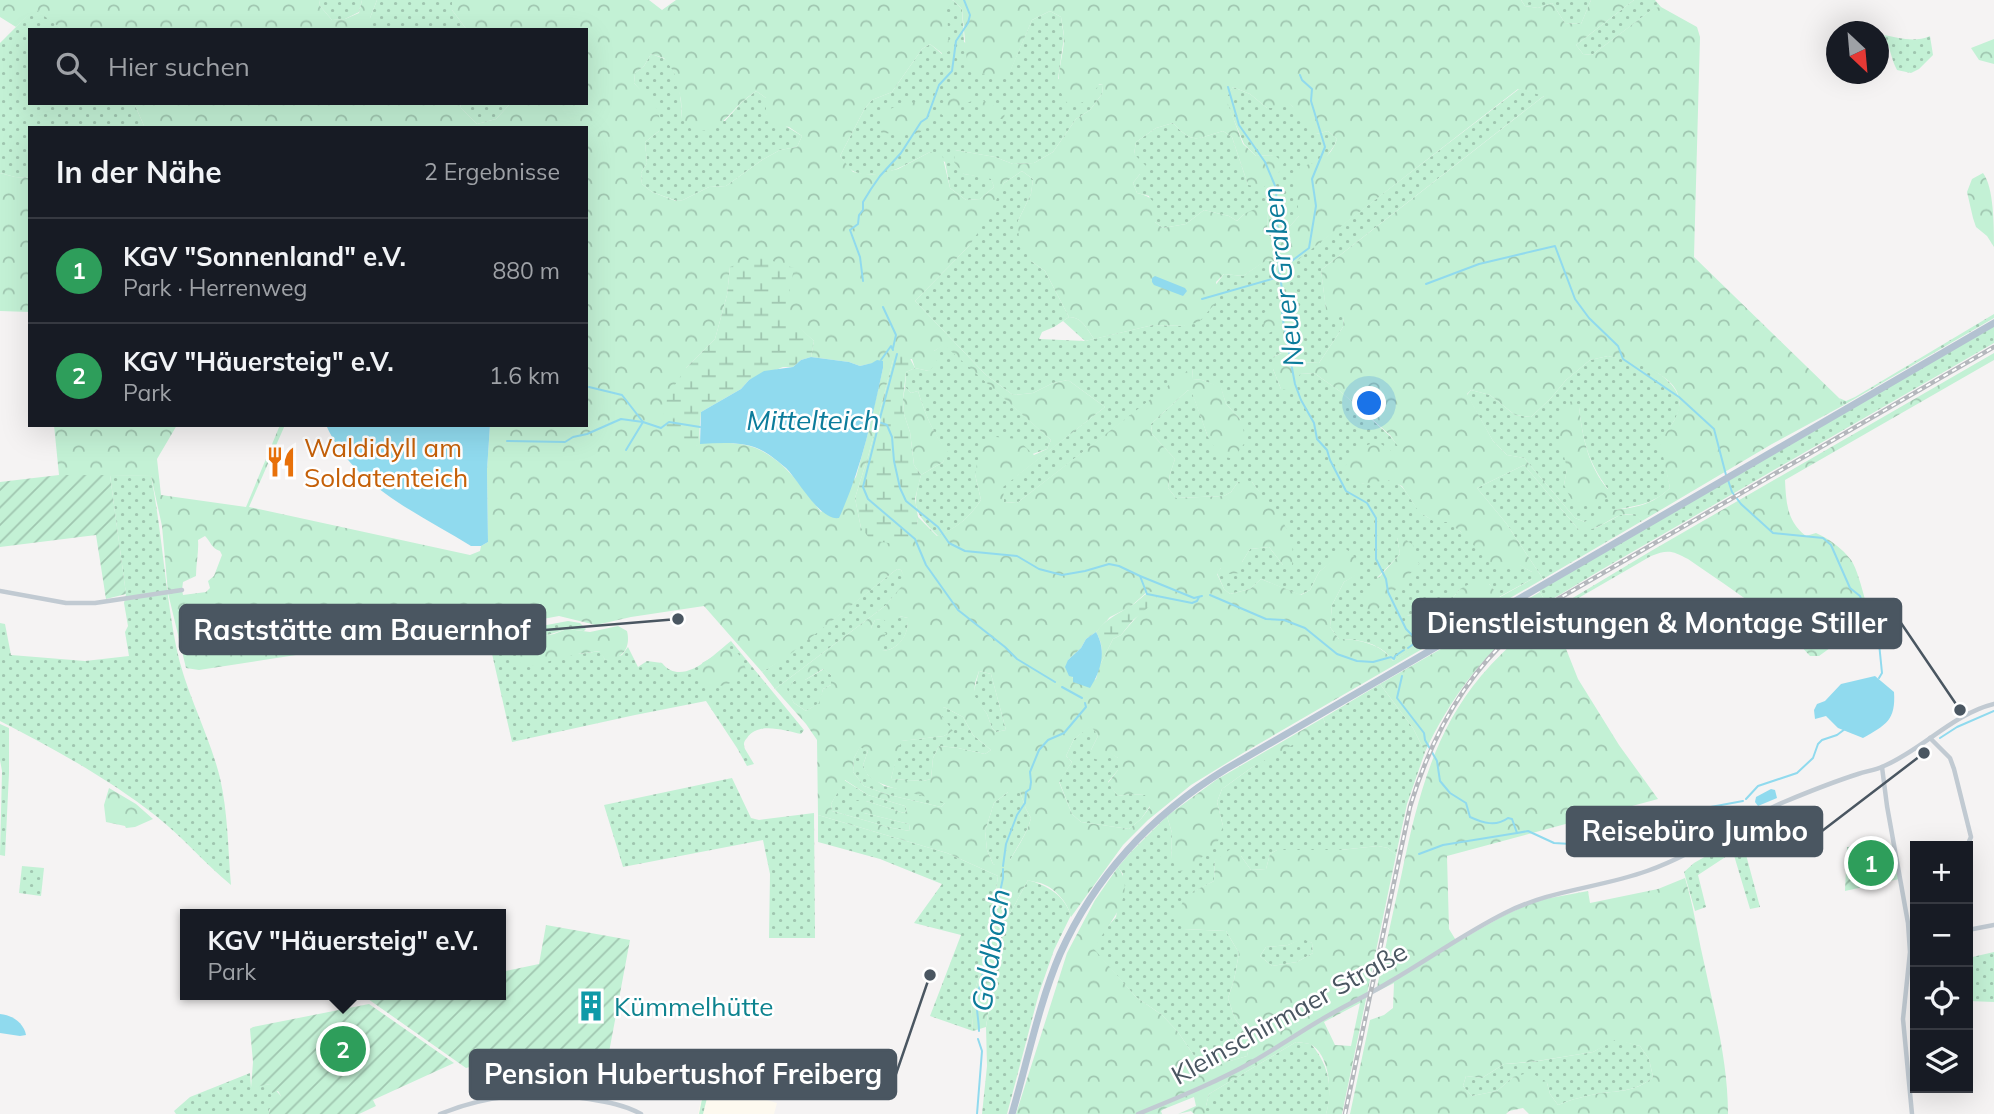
<!DOCTYPE html>
<html lang="de">
<head>
<meta charset="utf-8">
<style>
  body { margin:0; font-family:Mulish,sans-serif; background:#20242c; color:#f1f3f6 }
  .controls { position:absolute; right:21px; bottom:21px; display:grid; overflow:hidden; border-radius:0px; box-shadow:0 7px 28px #0002 }
  .controls button { width:63px; height:63px; display:grid; place-items:center; padding:0; border:0; border-bottom:2px solid #363941; background:#171b24; color:#f1f3f6; font:35px sans-serif }
  .compass { position:absolute; left:1826px; top:21px; width:63px; height:63px; border-radius:50%; background:#171b24; box-shadow:0 7px 28px #0002; rotate:154deg }
  .you { position:absolute; left:1370px; top:404px; width:24px; height:24px; margin:-18px; border:5px solid #fff; border-radius:50%; background:#1a73e8; box-shadow:0 0 0 10px #1a73e833 }
  .badge { display:grid; place-items:center; width:46px; height:46px; border-radius:50%; background:#0b8043; color:#fff; font-size:23px; font-weight:700 }
  .pin { position:absolute; translate:-50% -50%; border:4px solid #fff; box-shadow:0 2px 7px #0006 }
  .popup { position:absolute; left:180px; top:909px; width:326px; height:91px; box-sizing:border-box; display:grid; place-content:center; border-radius:0px; background:#171b24; filter:drop-shadow(0 2px 5px #0005); font-size:23px; white-space:nowrap; color:#9ea1a6 }
  .popup b { font-size:26px; color:#f1f3f6 }
  .popup::after { content:''; position:absolute; left:50%; top:100%; margin-left:-14px; border:14px solid transparent; border-top-color:#171b24 }
  .list { margin:0; padding:0; list-style:none }
  h2 { display:flex; justify-content:space-between; align-items:center; height:91px; margin:0; padding:0 28px; font-size:30px }
  h2 small { font-size:23px; font-weight:400; color:#9ea1a6 }
  .list li { display:grid; grid-template-columns:46px 1fr auto; gap:21px; align-items:center; box-sizing:border-box; height:105px; padding:0 28px; border-top:2px solid #363941 }
  .list b { display:block; font-size:26px; white-space:nowrap }
  .list p { margin:0; font-size:23px; white-space:nowrap; color:#9ea1a6 }
  .list em { font-size:23px; font-style:normal; color:#9ea1a6 }
  .icon { flex:none; width:38px; height:38px; fill:none; stroke:currentColor; stroke-width:2; stroke-linecap:round; stroke-linejoin:round }
  .map { position:relative; flex:none; width:1994px; height:1114px; overflow:hidden }
  .search { position:absolute; background:#171b24; box-shadow:0 7px 28px #0002; left:28px; top:28px; width:560px; height:77px; display:flex; align-items:center; gap:18px; box-sizing:border-box; padding:0 24px; border-radius:0px; color:#9ea1a6; font-size:26px }
  .panel { position:absolute; background:#171b24; box-shadow:0 7px 28px #0002; left:28px; top:126px; width:560px; height:301px; border-radius:0px }
  .map>svg:first-child { display:block }
</style>
</head>
<body>
<div class="map">
<svg width="1994" height="1114" viewBox="0 0 1994 1114">
  <defs>
    <pattern id="grass-dots" width="8" height="8" patternUnits="userSpaceOnUse" patternTransform="scale(1.75)"><rect width="8" height="8" fill="#c3f1d5"/><path d="M2 2h.1M6 6h.1" fill="none" stroke="#a0c6b0" stroke-width="1.8" stroke-linecap="round"/></pattern>
    <pattern id="forest-crowns" width="20" height="18" patternUnits="userSpaceOnUse" patternTransform="scale(1.75)"><rect width="20" height="18" fill="#c3f1d5"/><path d="M2 6a3 3 0 1 1 6 0M12 15a3 3 0 1 1 6 0" fill="none" stroke="#a0c6b0"/></pattern>
    <pattern id="wetland-marsh" width="20" height="14" patternUnits="userSpaceOnUse" patternTransform="scale(1.75)"><rect width="20" height="14" fill="#c3f1d5"/><path d="M1 5h8M5 5V1M11 12h8M15 12V8" fill="none" stroke="#a0c6b0"/></pattern>
    <pattern id="garden-furrows" width="10" height="10" patternUnits="userSpaceOnUse" patternTransform="scale(1.75)"><rect width="10" height="10" fill="#c3f1d5"/><path d="M-1 1l2-2M0 10L10 0M9 11l2-2" fill="none" stroke="#a0c6b0"/></pattern>
  </defs>
  <rect width="100%" height="100%" fill="#f5f3f3"/>
  <polygon fill="#fdf9ef" points="705,1082 777,1103 774,1114 698,1114"/>
  <g fill="url(#grass-dots)" fill-rule="evenodd">
    <polygon points="319,0 362,0 359,12 345,19 332,20 320,6"/>
    <polygon points="377,0 452,0 452,10 467,30 370,30 370,18"/>
    <path d="M 953,0 L 962,9 L 964,42 L 1010,71 L 1032,20 L 1050,11 L 1061,17 L 1064,37 L 1058,79 L 1103,85 L 1102,94 L 1090,110 L 1076,119 L 1053,152 L 1034,163 L 1013,164 L 995,157 L 955,150 L 964,174 L 991,178 L 994,187 L 980,199 L 966,200 L 950,188 L 945,162 L 930,152 C 908,163 881,182 855,172 C 849,170 844,161 840,156 L 865,108 L 872,100 L 892,92 L 922,49 L 930,44 L 942,54 L 946,8 Z"/>
    <polygon points="1521,0 1591,0 1581,24 1565,23 1552,3 1538,8 1525,6"/>
    <polygon points="1634,0 1655,0 1661,7 1653,9 1592,55 1583,54 1576,45"/>
    <polygon points="35,8 63,30 30,30 30,103 134,103 145,128 30,128 30,178 15,177 0,173 0,43"/>
    <path d="M 1884,35 C 1900,38 1914,43 1930,36 L 1933,55 L 1919,69 L 1911,73 L 1897,70 C 1891,59 1890,46 1884,35 Z"/>
    <path d="M 651,54 C 656,56 662,57 666,60 C 680,74 681,100 682,119 L 725,121 L 742,102 L 756,91 L 766,98 L 766,114 L 802,136 L 797,147 L 780,150 L 762,160 L 726,186 L 709,187 L 683,200 L 677,201 L 652,192 L 642,184 L 641,173 L 647,163 L 645,142 L 659,131 L 641,91 L 634,83 L 635,73 L 644,66 Z"/>
    <path d="M 1233,87 L 1250,94 L 1267,108 L 1287,100 L 1316,134 L 1328,131 L 1337,139 L 1334,146 L 1325,159 L 1299,216 L 1291,225 L 1271,238 L 1267,234 L 1268,213 L 1244,214 L 1237,221 L 1229,216 L 1204,210 L 1186,224 L 1163,228 L 1155,222 L 1149,196 L 1137,193 L 1133,183 L 1140,174 L 1134,154 L 1136,142 L 1156,128 L 1173,123 C 1194,145 1195,139 1223,131 L 1232,137 L 1248,185 L 1274,155 L 1256,156 L 1244,144 L 1225,99 Z"/>
    <path d="M 1519,89 L 1545,95 L 1321,270 L 1326,309 L 1344,316 L 1343,327 L 1319,363 L 1301,362 L 1281,353 L 1273,357 L 1273,369 L 1281,389 L 1300,374 L 1314,373 L 1341,392 L 1390,436 L 1400,448 L 1397,454 L 1361,484 C 1369,482 1380,479 1388,480 C 1415,484 1409,524 1448,521 L 1461,532 L 1532,572 L 1532,579 L 1499,597 L 1489,584 L 1460,589 L 1447,605 L 1407,616 L 1412,650 L 1393,661 C 1382,643 1358,639 1339,639 L 1330,627 L 1332,605 L 1344,582 L 1358,573 L 1347,550 L 1319,572 L 1310,590 L 1300,595 L 1261,579 L 1250,589 L 1230,594 L 1224,589 L 1217,573 L 1221,568 L 1242,562 L 1250,549 L 1269,547 L 1283,565 L 1269,505 L 1252,482 L 1238,482 L 1231,492 L 1224,496 L 1176,498 L 1168,488 L 1170,474 L 1175,459 L 1152,434 L 1151,424 L 1188,390 L 1192,392 L 1208,437 L 1241,420 L 1226,404 L 1221,388 L 1202,380 L 1193,379 L 1192,368 L 1017,503 L 1004,502 L 1002,487 L 1105,407 L 1068,380 L 1053,383 L 1033,393 L 1013,395 L 986,375 L 915,301 L 969,246 L 1004,183 L 1022,171 L 1033,179 L 1031,194 L 1018,221 L 1031,261 L 1045,271 L 1069,317 L 1054,327 L 1042,332 L 1039,339 L 1085,341 L 1153,325 L 1184,326 L 1224,274 L 1243,276 L 1266,260 L 1275,261 L 1277,275 ZM 1397,537 L 1419,564 L 1377,578 L 1400,554 Z"/>
    <polygon points="460,103 511,103 496,119 477,124 461,108"/>
    <polygon points="1994,314 1994,318 1844,405 1839,398 1846,401 1855,397"/>
    <polygon points="1994,325 1994,343 1601,570 1546,603 1539,590"/>
    <path d="M 944,344 L 1051,440 L 1047,449 L 975,474 L 981,500 C 969,518 958,527 938,536 C 913,511 912,508 921,475 L 943,462 L 947,452 C 933,433 925,414 918,391 L 911,393 L 905,387 L 906,372 L 915,368 L 929,371 L 934,351 Z"/>
    <path d="M 1608,356 C 1618,358 1630,359 1640,363 C 1657,371 1684,387 1679,409 C 1676,421 1667,431 1661,442 L 1670,488 C 1651,506 1636,505 1612,511 C 1603,513 1594,518 1585,522 L 1575,518 L 1524,458 L 1507,455 L 1493,441 L 1467,395 L 1471,390 L 1490,395 L 1515,415 L 1531,417 L 1551,398 L 1566,380 L 1590,360 ZM 1579,407 C 1583,441 1588,462 1608,489 L 1564,485 Z"/>
    <polygon points="1524,465 1579,530 1596,528 1620,515 1636,514 1642,521 1543,579 1506,523 1477,488"/>
    <path d="M 110,475 L 151,476 C 162,532 165,589 176,646 C 185,692 209,733 220,778 C 228,813 228,850 231,885 C 205,864 183,837 156,816 C 109,779 53,748 0,721 L 0,623 L 5,624 L 11,655 L 85,661 L 129,656 L 125,632 L 128,626 L 124,603 L 126,594 Z"/>
    <polygon points="1651,551 1651,556 1563,607 1554,616 1551,611"/>
    <polygon points="897,569 901,570 907,581 885,606 775,689 762,672 784,658"/>
    <polygon points="454,611 456,635 322,651 325,626"/>
    <path d="M 899,616 L 908,618 C 909,635 899,650 882,651 L 882,644 L 871,628 L 875,620 Z"/>
    <path d="M 568,621 L 580,623 L 586,629 L 584,631 L 567,629 L 541,637 L 579,654 L 601,651 L 605,660 L 622,655 L 628,647 L 638,667 L 647,661 L 662,663 C 682,688 713,655 731,641 L 804,730 L 801,734 C 785,731 758,721 747,738 C 744,741 743,744 745,749 C 748,754 751,759 754,764 L 747,766 L 737,748 L 706,701 L 635,715 L 512,742 L 488,636 Z"/>
    <polygon points="824,669 831,675 831,685 823,689 820,703 806,711 794,703 786,689 795,680 805,680"/>
    <polygon points="979,671 991,674 1006,730 996,732 992,728 987,714 973,695"/>
    <polygon points="1380,684 1413,728 1425,752 1407,804 1396,855 1388,848 1378,846 1340,850 1277,850 1270,854 1266,869 1251,870 1241,856 1215,860 1214,881 1187,895 1184,929 1226,931 1239,953 1234,980 1228,998 1235,1019 1251,1039 1247,1056 1203,1069 1178,1032 1162,1015 1136,997 1093,949 1101,934 1116,917 1123,874 1118,867 1130,853 1167,816 1172,833 1171,859 1223,826 1217,802 1222,789 1251,768 1325,723 1323,718"/>
    <polygon points="944,707 963,717 973,735 991,750 985,754 958,748 939,746 933,758 931,779 923,781 891,779 900,741 944,736 952,731 939,713"/>
    <polygon points="0,724 9,728 9,773 5,856 0,855 2,771 0,760"/>
    <polygon points="1091,725 1098,736 1091,750 1110,752 1118,758 1118,770 1108,782 1118,796 1130,794 1146,795 1150,806 1141,819 1129,829 1081,822 1072,814 1059,781 1072,762 1066,756 1074,739"/>
    <polygon points="860,746 868,751 863,765 868,775 884,786 914,792 946,802 941,807 889,795 864,786 853,772 854,758"/>
    <polygon points="732,778 751,818 759,820 814,813 815,938 769,938 770,874 763,840 623,867 604,805"/>
    <polygon points="844,780 868,795 905,806 907,811 904,813 866,801 864,813 909,824 910,831 892,828 832,811 831,804"/>
    <path d="M 1008,792 L 1020,792 L 1026,809 L 1031,818 C 1027,834 1018,845 1010,860 L 1006,860 L 1006,847 L 997,866 L 993,864 L 987,850 L 985,831 L 994,803 Z"/>
    <polygon points="818,815 947,853 998,876 987,950 971,1003 973,1031 930,1016 961,935 914,923 942,884 880,859 818,842"/>
    <polygon points="1741,836 1760,907 1750,909 1733,852 1698,875 1706,907 1695,911 1684,872 1694,863"/>
    <polygon points="22,866 44,868 41,896 19,893"/>
    <path d="M 1028,880 C 1048,886 1063,894 1071,915 L 1054,950 L 1039,993 L 1007,1114 L 982,1114 L 987,1066 L 986,1027 L 996,968 L 1006,921 Z"/>
    <polygon points="1303,938 1312,943 1313,953 1297,962 1272,966 1260,956 1266,947 1288,945"/>
    <polygon points="1994,952 1994,1002 1968,1001 1968,958"/>
    <path d="M 1615,1039 L 1640,1046 L 1649,1059 L 1653,1077 C 1637,1091 1620,1091 1601,1093 C 1586,1096 1572,1099 1558,1105 L 1550,1094 L 1547,1083 L 1513,1077 L 1497,1091 L 1472,1096 L 1463,1086 L 1466,1076 L 1482,1078 L 1504,1064 L 1532,1062 L 1593,1052 Z"/>
    <path d="M 1296,1042 L 1311,1044 C 1328,1063 1334,1089 1326,1114 L 1206,1114 L 1206,1106 L 1209,1094 Z"/>
    <polygon points="250,1073 251,1087 270,1084 281,1096 269,1110 269,1114 176,1114 174,1111 190,1097"/>
    <polygon points="705,1084 733,1094 734,1099 732,1096 709,1090 703,1114 699,1114"/>
  </g>
  <g fill="url(#forest-crowns)" fill-rule="evenodd">
    <polygon points="0,0 319,0 320,6 332,20 345,19 359,13 362,0 377,0 370,18 370,30 63,30 35,9 16,27 0,17"/>
    <path d="M 452,0 L 649,0 L 662,10 L 676,0 L 1521,0 L 1525,6 L 1538,8 L 1552,3 L 1565,23 L 1581,24 L 1591,0 L 1634,0 L 1576,45 L 1583,54 L 1592,55 L 1654,8 L 1661,7 L 1697,27 L 1700,37 L 1694,257 L 1839,398 L 1844,405 L 1772,444 L 1642,521 L 1635,514 C 1630,514 1623,514 1618,516 C 1604,522 1595,532 1579,530 L 1524,465 L 1477,488 L 1506,523 L 1543,579 L 1243,753 L 1191,785 L 1148,820 L 1123,845 L 1071,917 C 1069,905 1057,890 1045,885 C 1040,882 1033,882 1028,880 L 1006,921 L 990,1000 L 986,1027 L 973,1031 L 971,1003 L 987,950 L 998,876 L 947,853 L 818,815 L 817,740 L 806,724 L 775,689 L 885,606 L 906,581 L 901,570 L 897,569 L 784,659 L 762,672 L 704,606 L 631,617 L 596,625 L 559,616 L 456,635 L 454,611 L 325,626 L 322,651 L 199,670 L 186,668 L 168,593 L 162,526 L 151,476 L 59,475 L 54,425 L 177,425 L 157,459 L 161,495 L 246,507 L 280,425 L 285,425 L 249,507 L 470,555 L 480,551 L 481,546 L 488,542 L 487,470 L 490,425 L 586,425 L 586,128 L 145,128 L 134,103 L 460,103 L 461,108 L 477,124 L 496,119 L 511,103 L 586,103 L 586,30 L 467,30 L 452,10 ZM 953,0 L 962,9 L 967,62 C 984,77 987,79 1010,72 L 1032,20 L 1050,11 L 1061,17 C 1062,24 1064,32 1064,39 C 1063,66 1049,86 1071,107 L 1090,99 L 1099,84 L 1103,85 L 1102,94 L 1090,110 L 1076,119 L 1053,152 L 1034,163 L 1013,164 L 995,157 L 955,150 L 954,162 L 964,174 L 991,179 L 994,187 L 980,199 L 966,200 L 950,188 L 942,154 L 930,152 L 898,169 L 872,175 L 853,172 L 840,156 L 865,108 L 872,100 L 892,92 L 922,49 L 930,44 L 943,54 L 949,51 L 947,9 ZM 651,54 L 664,58 L 674,72 L 681,100 L 682,119 L 693,131 C 718,133 726,117 742,102 C 746,98 751,95 756,91 L 766,98 L 766,114 L 771,124 L 789,127 L 802,136 L 797,147 L 780,150 L 762,160 L 726,186 L 709,187 L 683,200 L 676,201 L 652,192 L 642,184 L 641,173 L 647,163 L 645,142 L 659,131 C 663,105 649,100 634,83 L 635,73 L 644,66 ZM 1233,87 L 1250,94 L 1267,108 L 1278,108 L 1287,101 L 1292,106 L 1310,133 L 1316,134 L 1328,131 L 1337,139 C 1330,160 1319,161 1300,167 L 1295,181 L 1299,216 L 1291,225 L 1271,238 L 1267,234 L 1268,213 L 1259,207 L 1244,214 L 1237,221 L 1229,216 L 1204,210 L 1186,224 L 1163,228 L 1155,222 C 1155,204 1157,198 1137,193 L 1133,183 L 1140,174 L 1149,169 L 1134,154 L 1136,142 L 1156,128 L 1173,123 C 1194,145 1195,139 1223,131 L 1232,137 L 1248,185 L 1263,188 L 1277,176 L 1284,163 L 1274,155 L 1256,156 L 1243,144 L 1226,99 ZM 1518,89 L 1544,96 L 1321,270 L 1326,310 L 1333,317 L 1344,316 L 1343,327 L 1319,363 L 1301,362 L 1282,353 L 1273,357 L 1273,369 L 1281,389 L 1291,391 L 1300,374 L 1314,373 L 1341,392 L 1390,435 L 1399,448 L 1396,454 L 1378,442 C 1358,446 1346,456 1343,476 L 1361,484 L 1388,480 L 1402,486 L 1419,512 L 1435,522 L 1448,522 L 1461,532 L 1496,569 L 1519,565 L 1532,572 L 1532,579 L 1500,597 L 1489,584 L 1475,581 L 1460,589 L 1447,605 L 1407,616 L 1401,633 L 1411,650 L 1393,661 C 1382,644 1358,639 1339,639 L 1330,627 L 1332,605 L 1344,582 L 1358,574 L 1358,560 L 1346,549 L 1319,572 L 1310,590 L 1301,595 L 1261,579 L 1250,589 L 1230,594 L 1224,589 L 1217,574 L 1221,568 L 1229,574 L 1240,573 L 1242,562 L 1250,549 L 1269,547 L 1283,565 L 1292,565 C 1298,529 1272,509 1252,482 L 1238,482 L 1231,492 L 1224,496 L 1176,498 L 1168,488 L 1170,474 L 1175,459 L 1152,434 L 1151,424 L 1188,390 L 1192,393 L 1208,437 L 1219,455 L 1233,459 L 1246,441 L 1241,420 L 1226,404 L 1221,387 L 1202,380 L 1193,379 L 1192,367 L 1017,503 L 1004,502 L 1003,487 L 1105,407 L 1068,380 L 1053,383 L 1033,393 L 1013,395 L 986,375 L 915,301 L 969,246 L 989,216 L 1004,183 L 1022,171 L 1033,179 L 1031,194 L 1018,221 L 1019,242 L 1031,261 L 1045,271 L 1069,317 C 1082,317 1087,329 1094,339 L 1153,325 L 1184,326 L 1199,322 L 1218,300 L 1216,282 L 1224,274 L 1243,276 L 1267,260 L 1275,261 L 1277,276 ZM 730,267 L 814,341 L 811,357 L 849,362 L 860,366 L 873,363 L 883,368 L 868,433 L 856,477 L 821,512 C 804,490 786,462 760,450 C 742,441 720,443 700,443 L 699,427 L 697,446 L 686,368 L 715,339 L 727,295 ZM 944,345 L 1051,440 L 1047,449 L 1034,455 L 1017,439 L 996,437 L 980,449 L 975,474 L 981,500 C 969,518 958,527 937,536 L 918,517 L 917,525 L 861,528 L 855,498 L 869,453 L 893,360 L 912,359 L 915,368 L 929,371 L 937,363 L 934,351 ZM 1608,356 C 1631,361 1685,375 1679,407 C 1677,420 1667,431 1660,442 L 1670,488 C 1659,498 1649,504 1634,507 C 1617,511 1598,509 1585,522 L 1575,518 L 1524,458 L 1507,455 L 1493,441 L 1467,394 L 1471,390 L 1490,395 L 1515,415 L 1531,417 L 1551,398 L 1566,380 L 1590,360 ZM 205,536 C 211,542 211,548 220,551 L 222,555 L 214,576 L 208,581 L 210,588 L 206,592 L 183,595 L 182,590 L 183,582 L 196,576 C 196,564 199,551 198,540 ZM 1147,592 L 1140,613 L 1121,635 L 1113,639 L 1099,667 L 1096,679 L 1083,684 L 1074,682 L 1068,660 L 1081,648 L 1086,639 L 1096,632 L 1110,617 L 1130,607 ZM 899,616 L 908,618 C 909,634 899,650 882,651 L 882,644 L 886,633 L 871,628 L 875,620 L 883,619 L 889,624 ZM 823,669 L 831,675 L 831,685 L 823,689 L 819,703 L 806,711 L 794,703 L 787,689 L 795,680 L 805,680 ZM 979,671 L 991,674 L 1006,730 L 996,732 L 992,728 L 987,714 L 974,695 L 975,683 ZM 944,707 L 963,717 L 973,735 L 991,750 L 985,754 L 958,748 L 939,746 L 933,758 L 931,779 L 923,781 L 891,779 L 901,741 L 944,736 L 953,731 L 940,714 ZM 1091,726 L 1098,736 L 1091,750 L 1092,758 L 1102,761 L 1110,753 L 1118,758 L 1118,770 L 1108,783 L 1118,796 L 1130,794 L 1145,795 L 1150,807 L 1141,819 L 1129,829 L 1081,822 L 1072,814 L 1059,782 L 1072,762 L 1066,756 L 1074,739 ZM 860,747 L 868,751 L 863,765 C 865,768 865,772 868,775 C 878,788 927,795 945,803 L 941,807 L 889,795 L 864,786 L 853,772 L 854,758 ZM 845,780 L 868,795 L 905,806 L 907,811 L 904,813 L 866,801 L 852,801 L 851,806 L 864,813 L 909,824 L 910,831 L 892,828 L 832,811 L 831,804 ZM 1008,792 L 1020,792 L 1026,809 L 1031,818 C 1027,834 1018,846 1010,860 L 1006,860 L 1006,846 L 1003,844 L 996,865 L 993,864 L 987,850 L 985,831 L 994,803 Z"/>
    <polygon points="1994,39 1994,64 1979,60 1971,48"/>
    <polygon points="962,89 1005,112 1004,119 993,119 972,101 962,105 948,119 941,114 948,96"/>
    <polygon points="907,102 921,104 928,114 927,124 918,135 907,131 882,134 879,125 885,111"/>
    <polygon points="0,173 15,177 30,178 30,312 0,311"/>
    <path d="M 1983,173 C 1994,187 1994,227 1994,247 L 1987,236 L 1976,227 L 1973,218 L 1967,192 L 1972,179 Z"/>
    <polygon points="1280,302 1288,317 1286,325 1269,333 1264,329 1263,318 1261,315"/>
    <path d="M 1994,353 L 1994,360 L 1785,480 C 1786,502 1787,522 1806,536 L 1816,533 C 1828,538 1843,549 1851,560 C 1858,569 1867,607 1870,619 L 1819,656 L 1810,656 C 1776,617 1730,588 1688,559 C 1673,551 1668,549 1651,556 L 1651,551 Z"/>
    <path d="M 905,387 L 911,393 L 918,391 C 925,414 933,433 948,452 L 943,462 L 921,475 L 914,465 L 910,432 L 904,414 L 903,399 Z"/>
    <path d="M 1571,401 L 1579,407 C 1583,441 1589,470 1613,495 L 1590,504 L 1573,503 L 1564,485 L 1567,468 L 1559,437 L 1558,414 Z"/>
    <polygon points="1400,535 1413,545 1419,564 1377,610 1365,609 1363,595 1400,554 1397,537"/>
    <path d="M 1540,592 L 1546,603 C 1492,645 1454,690 1425,752 L 1413,728 L 1380,684 Z"/>
    <path d="M 1551,611 L 1578,679 L 1619,745 L 1658,799 L 1447,856 L 1449,929 L 1457,942 L 1503,916 L 1529,904 L 1545,899 L 1588,891 L 1590,903 L 1658,889 L 1685,878 C 1693,904 1697,931 1703,958 C 1714,1010 1728,1061 1728,1114 L 1529,1114 L 1523,1108 L 1509,1111 L 1506,1114 L 1350,1114 L 1370,1020 L 1384,1015 L 1393,1008 L 1394,983 L 1376,992 C 1384,954 1392,916 1401,877 C 1416,805 1432,734 1481,676 C 1502,651 1526,631 1551,611 ZM 1615,1040 L 1640,1046 L 1649,1059 L 1653,1077 C 1637,1091 1621,1091 1601,1093 C 1586,1096 1572,1099 1558,1105 L 1550,1094 L 1547,1083 L 1531,1072 L 1513,1077 L 1497,1091 L 1472,1096 L 1463,1086 L 1466,1076 L 1482,1078 L 1504,1064 L 1531,1062 L 1593,1052 Z"/>
    <path d="M 618,626 L 627,631 C 631,648 623,659 605,660 L 600,651 L 578,654 L 526,667 C 517,663 515,655 515,645 L 522,640 L 554,634 L 567,629 L 590,632 Z"/>
    <path d="M 727,649 C 739,650 743,659 746,670 C 736,684 717,691 701,683 L 702,663 Z"/>
    <polygon points="1323,718 1325,723 1321,729 1251,768 1222,789 1217,802 1223,826 1218,841 1190,869 1179,872 1171,859 1172,833 1167,816 1216,780"/>
    <polygon points="109,788 136,804 153,819 135,827 126,828 125,826 106,822 104,805"/>
    <path d="M 1378,846 L 1388,848 L 1396,855 L 1342,1114 L 1326,1114 C 1332,1095 1331,1058 1312,1045 C 1308,1043 1301,1043 1296,1042 L 1209,1094 L 1206,1106 L 1206,1114 L 1194,1114 L 1191,1111 L 1178,1114 L 1196,1106 L 1194,1097 L 1164,1109 L 1161,1111 L 1162,1114 L 1016,1114 L 1067,953 L 1095,900 L 1118,867 C 1139,896 1106,925 1094,949 L 1136,997 L 1162,1015 L 1178,1032 L 1203,1069 L 1247,1056 L 1251,1039 L 1235,1019 L 1228,998 L 1234,980 L 1239,953 L 1226,931 L 1184,929 L 1176,916 L 1186,895 L 1214,881 L 1215,860 L 1232,848 L 1241,856 L 1251,870 L 1266,869 L 1270,854 L 1277,850 L 1340,850 ZM 1303,939 L 1312,943 L 1313,953 L 1297,962 L 1272,966 L 1260,956 L 1266,947 L 1288,945 ZM 1360,1003 L 1351,1046 L 1335,1045 L 1324,1022 Z"/>
  </g>
  <g fill="url(#wetland-marsh)">
    <polygon points="757,256 794,268 785,314 814,341 811,357 801,360 793,367 783,367 749,380 741,389 701,412 698,446 661,428 667,397 686,368 715,339 727,295 730,267"/>
    <path d="M 1069,317 C 1082,317 1087,329 1094,339 L 1085,341 L 1063,321 Z"/>
    <polygon points="899,350 906,351 915,368 906,372 903,399 904,414 910,432 914,465 921,475 915,499 918,517 917,525 910,537 894,544 871,540 861,528 855,498 869,453 893,360"/>
    <path d="M 1154,591 L 1157,595 L 1157,600 L 1133,620 L 1121,635 L 1113,639 L 1099,667 C 1102,653 1104,646 1096,632 C 1106,619 1116,615 1129,607 C 1139,602 1143,593 1154,591 Z"/>
  </g>
  <g fill="url(#garden-furrows)">
    <polygon points="59,475 110,475 126,594 106,599 96,535 0,547 0,482"/>
    <polygon points="1891,844 1899,879 1845,891 1847,847"/>
    <polygon points="546,925 630,940 607,1063 534,1052 518,1054 466,1068 368,999 391,995 500,995 501,972 539,964"/>
    <polygon points="369,1004 454,1063 373,1100 376,1106 359,1114 269,1114 271,1100 281,1096 278,1091 272,1093 270,1084 251,1088 253,1062 250,1029 253,1027"/>
  </g>
  <g fill="#90daee">
    <polygon points="1155,276 1185,288 1187,291 1183,296 1154,285 1152,282 1152,278"/>
    <path d="M 811,357 L 849,362 L 860,366 L 872,363 L 877,360 L 883,361 L 883,368 C 872,419 861,470 839,518 C 820,521 799,481 786,468 C 779,462 768,453 759,449 C 741,441 720,443 700,444 L 701,412 L 741,389 L 749,380 L 764,371 L 793,367 L 801,360 Z"/>
    <path d="M 326,425 L 490,425 L 487,470 L 488,542 L 481,546 L 471,546 C 418,513 353,486 326,425 Z"/>
    <path d="M 1096,632 C 1107,651 1101,671 1090,688 L 1073,682 L 1073,677 L 1069,676 L 1065,667 L 1068,660 L 1081,648 L 1086,639 Z"/>
    <path d="M 1875,676 L 1894,692 C 1896,720 1886,725 1863,738 L 1838,728 L 1826,716 L 1815,719 L 1814,710 L 1817,704 L 1825,701 L 1841,684 Z"/>
    <polygon points="1771,789 1775,790 1777,798 1758,806 1755,802 1756,797"/>
    <path d="M 0,1014 C 12,1015 24,1023 26,1035 L 20,1036 L 0,1033 Z"/>
  </g>
  <g fill="none" stroke-linecap="round" stroke-linejoin="round">
    <g stroke="#90daee" stroke-width="2">
      <polyline points="1228,87 1239,125 1265,162 1276,188 1279,270 1283,295 1282,315 1295,384 1301,400 1314,423 1317,439 1327,450 1330,460 1346,491 1367,503 1376,518 1376,559 1386,579 1388,592 1406,629 1415,638 1415,643 1408,648"/>
      <polyline points="1281,269 1309,248 1316,206 1312,179 1325,147 1311,101 1312,89 1302,80 1300,75"/>
      <polyline points="863,281 860,257 850,230 858,224 859,215 863,210 863,202 871,189 880,176 901,153 921,122 927,118 939,85 952,71 956,41 968,23 970,15 964,0"/>
      <polyline points="1426,284 1479,264 1555,246 1575,299 1589,318 1618,346 1623,359 1679,397 1714,429 1726,475"/>
      <polyline points="1202,299 1279,277"/>
      <polyline points="883,307 896,335 893,348"/>
      <polyline points="897,354 879,422 887,425 892,437 894,461 900,488 906,501 938,527 949,543 965,551 1017,556 1039,569 1062,575 1085,571 1109,564 1119,566 1140,576 1194,598 1202,596"/>
      <polyline points="881,360 891,346 893,350"/>
      <polyline points="589,387 622,395 643,422 626,450"/>
      <polyline points="879,423 863,487 868,499 915,539 926,565 958,610 1005,647 1017,659 1055,682"/>
      <polyline points="507,441 565,442 573,437 587,434 621,419 643,422 661,428 669,422 700,427"/>
      <polyline points="1728,480 1732,492 1741,504 1773,533 1823,538 1831,545 1850,588 1860,596 1866,615 1879,643 1882,673 1879,678"/>
      <polyline points="1140,576 1147,594 1192,603 1197,601 1199,597"/>
      <polyline points="1210,595 1266,619 1284,620 1305,628 1337,654 1357,661 1373,662 1391,657 1394,659 1395,656 1404,650"/>
      <path d="M 1402,676 L 1397,698 L 1424,733 L 1425,740 L 1437,761 L 1440,781 L 1450,793 L 1466,803 L 1470,817 C 1483,823 1496,827 1508,818 L 1512,819 L 1517,833 L 1528,831 L 1554,843 L 1571,844 L 1621,836 L 1636,831 L 1662,816 L 1743,801"/>
      <polyline points="1062,687 1082,698"/>
      <polyline points="1940,738 1957,727 1994,711"/>
      <polyline points="1746,799 1758,786 1797,773 1813,758 1818,744 1822,740 1837,735 1845,729"/>
      <polyline points="1419,854 1443,845 1517,833"/>
      <polyline points="1003,866 1006,844 1017,815 1025,803 1026,792 1030,789 1031,782 1030,772 1039,750 1048,740 1064,733 1086,707 1085,703"/>
      <path d="M 979,1031 C 979,1016 973,1001 980,986 L 1003,878 L 1003,869"/>
      <polyline points="977,1114 982,1051 978,1039"/>
    </g>
    <g stroke="#c1cad2" stroke-width="4.5">
      <polyline points="0,591 66,603 95,603 182,590"/>
      <polyline points="1930,738 1950,758 1954,769 1971,837 1967,846"/>
      <polyline points="1882,767 1887,806 1908,923 1910,952 1903,1019 1912,1114"/>
      <polyline points="1968,930 1994,925"/>
      <path d="M 440,1114 C 489,1094 537,1091 589,1099 C 607,1102 625,1105 641,1114"/>
      <path d="M 1138,1114 C 1177,1098 1217,1082 1254,1061 C 1280,1046 1304,1029 1331,1014 C 1350,1003 1372,993 1391,981 C 1429,959 1465,933 1505,913 C 1550,890 1599,888 1647,871 C 1695,854 1737,823 1784,802 C 1808,792 1833,782 1858,774 C 1867,771 1876,770 1884,766 C 1922,750 1953,714 1994,704"/>
    </g>
    <path stroke="#b3c2d1" stroke-width="7" d="M 1012,1114 C 1027,1063 1039,1003 1060,954 C 1095,876 1153,814 1226,769 L 1994,323"/>
    <g stroke="#b5b8bd" stroke-width="4.5">
      <path id="rail" d="M 1345,1114 L 1410,807 C 1430,740 1462,679 1515,632 C 1528,620 1543,610 1558,599 L 1994,347"/>
    </g>
    <use href="#rail" stroke="#fff" stroke-width="2" stroke-dasharray="5" stroke-linecap="butt"/>
  </g>
  <defs>
    <g id="restaurant-bare" transform="scale(2.415)"><path d="M-5-6h1v4h1v-4h1v4h1v-4h1v5L-1.5 .5V6h-2V.5L-5-1ZM5-6V6H3V1.5H1.5Q1.5-4 5-6Z" fill="#e8710a" stroke="#fff" stroke-width="2.5" paint-order="stroke"/></g>
    <g id="building-bare" transform="scale(2.415)"><path d="M-4-6H4V6H1V3H-1V6H-4ZM-2.5-4.3h1.7v1.8h-1.7ZM.8-4.3h1.7v1.8H.8ZM-2.5-1h1.7V.8h-1.7ZM.8-1h1.7V.8H.8Z" fill="#0f9aa8" stroke="#fff" stroke-width="2.5" paint-order="stroke"/></g>
  </defs>
  <g fill-rule="evenodd">
    <use href="#restaurant-bare" x="281" y="462"/>
    <use href="#building-bare" x="591" y="1006"/>
  </g>
  <g text-anchor="middle" dominant-baseline="central" stroke-width="5" stroke-linejoin="round" paint-order="stroke">
    <g font-size="26" fill="#c56008" stroke="#fff" text-anchor="start">
      <text x="304" y="447">Waldidyll am<tspan x="304" dy="30">Soldatenteich</tspan></text>
    </g>
    <g font-size="26" fill="#0d838f" stroke="#fff" text-anchor="start">
      <text x="614" y="1006">Kümmelhütte</text>
    </g>
    <g font-size="26" fill="#4a5661" stroke="#fff">
      <text transform="translate(1289 1013) rotate(-29)">Kleinschirmaer Straße</text>
    </g>
    <g font-size="28" font-style="italic" fill="#0c7c9b" stroke="#fff">
      <text transform="translate(1282 277) rotate(-97)">Neuer Graben</text>
      <text x="813" y="419">Mittelteich</text>
      <text transform="translate(990 950) rotate(-81)">Goldbach</text>
    </g>
  </g>
  <path fill="none" stroke="#4a5661" stroke-width="2.5" d="M1960 710L1901 623M678 619L545 630M1924 753L1822 831M930 975L896 1074"/>
  <g fill="#4a5661" stroke="#fff" stroke-width="2.5">
    <circle cx="1960" cy="710" r="7"/>
    <circle cx="678" cy="619" r="7"/>
    <circle cx="1924" cy="753" r="7"/>
    <circle cx="930" cy="975" r="7"/>
  </g>
  <g fill="#4a5661" stroke="#4a5661" stroke-width="2.5">
    <rect x="1413" y="599" width="488" height="49" rx="7"/>
    <rect x="180" y="605" width="365" height="49" rx="7"/>
    <rect x="1567" y="807" width="255" height="49" rx="7"/>
    <rect x="470" y="1050" width="426" height="49" rx="7"/>
  </g>
  <g font-size="28" text-anchor="middle" font-weight="bold" fill="#fff">
    <text x="1657" y="633">Dienstleistungen &amp; Montage Stiller</text>
    <text x="362" y="640">Raststätte am Bauernhof</text>
    <text x="1695" y="841">Reisebüro Jumbo</text>
    <text x="683" y="1084">Pension Hubertushof Freiberg</text>
  </g>
</svg>
<div class="controls">
<button>+</button>
<button>−</button>
<button><svg class="icon" aria-label="locate" viewBox="0 0 24 24"><circle cx="12" cy="12" r="6"/><path d="M12 2v4M12 18v4M2 12h4M18 12h4"/></svg></button>
<button><svg class="icon" aria-label="layers" viewBox="0 0 24 24"><path d="M12 4l9 5-9 5-9-5zM3 14l9 5 9-5"/></svg></button>
</div>
<svg class="compass" viewBox="-18 -18 36 36"><path d="M0-13l5 13h-10z" fill="#e53935"/><path d="M0 13l5-13h-10z" fill="#9ea1a6"/></svg>
<div class="you"></div>
<div class="pin badge" style="left:1871px;top:863px;background:#2e9e5b">1</div>
<div class="pin badge" style="left:343px;top:1049px;background:#2e9e5b">2</div>
<div class="popup"><b>KGV &quot;Häuersteig&quot; e.V.</b>Park</div>
<div class="search"><svg class="icon" aria-label="search" viewBox="0 0 24 24"><circle cx="10" cy="10" r="6"/><path d="M15 15l6 6"/></svg>Hier suchen</div>
<section class="panel">
<h2>In der Nähe<small>2 Ergebnisse</small></h2>
<ul class="list">
<li><span class="badge" style="background:#2e9e5b">1</span><div><b>KGV &quot;Sonnenland&quot; e.V.</b><p>Park · Herrenweg</p></div><em>880 m</em></li>
<li><span class="badge" style="background:#2e9e5b">2</span><div><b>KGV &quot;Häuersteig&quot; e.V.</b><p>Park</p></div><em>1.6 km</em></li>
</ul>
</section>
</div>
</body>
</html>
